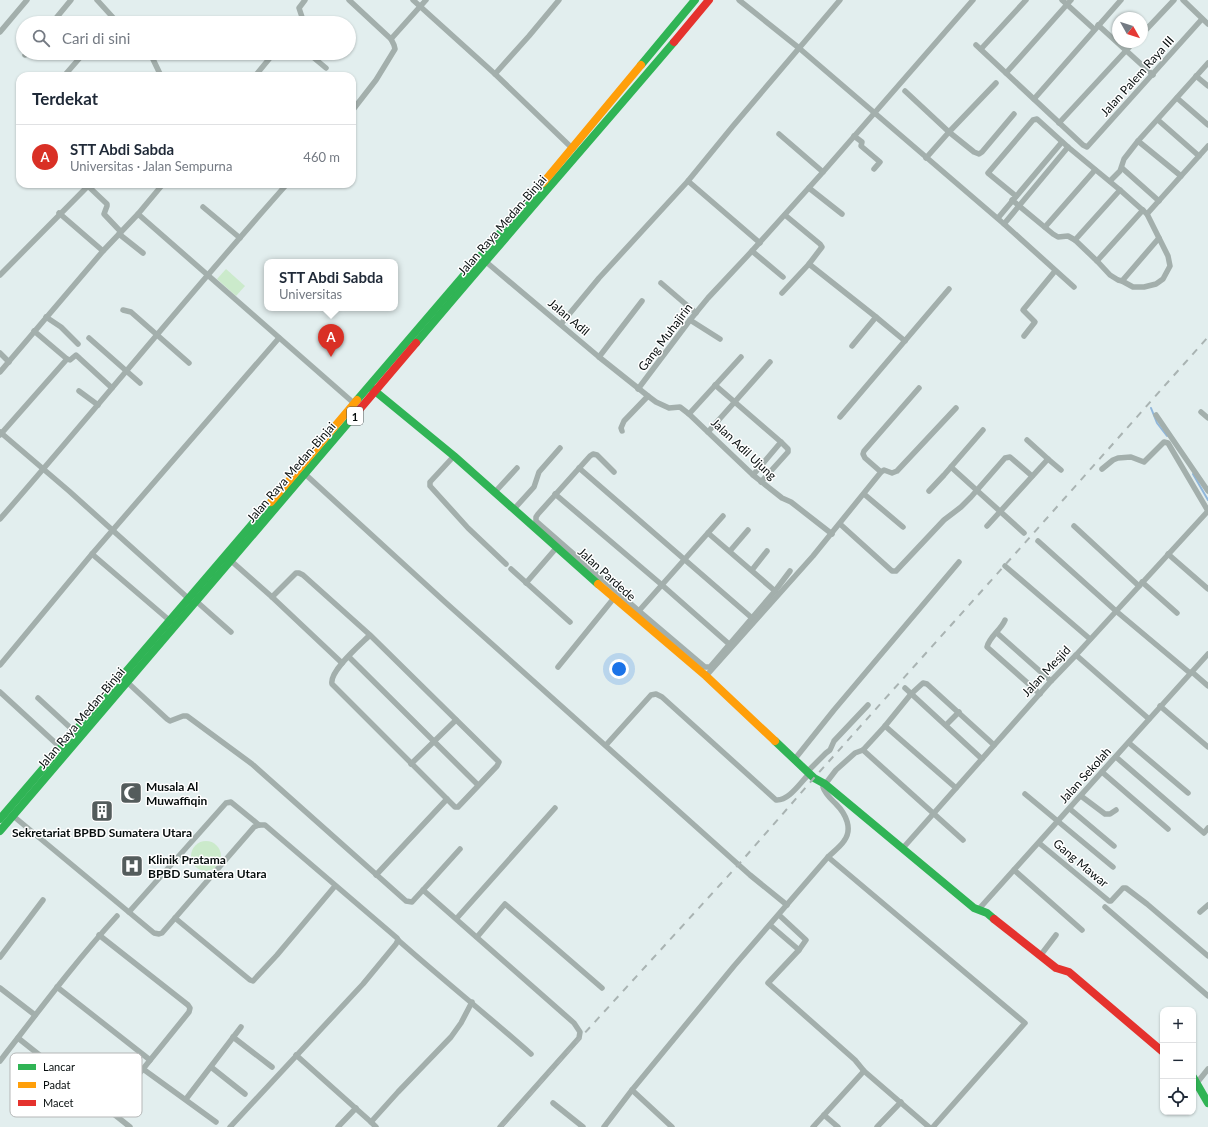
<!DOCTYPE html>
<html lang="id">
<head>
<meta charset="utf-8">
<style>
  body { margin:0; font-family:Lato,sans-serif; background:#f6f6f7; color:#1f2937 }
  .controls { position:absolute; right:12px; bottom:12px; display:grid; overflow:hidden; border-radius:8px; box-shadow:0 1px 3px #0004 }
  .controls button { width:36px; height:36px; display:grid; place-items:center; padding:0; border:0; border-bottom:1px solid #e0e1e3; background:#fff; color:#1f2937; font:20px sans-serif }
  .compass { position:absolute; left:1112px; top:12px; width:36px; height:36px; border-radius:50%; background:#fff; box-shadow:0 1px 3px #0004; rotate:129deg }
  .you { position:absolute; left:619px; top:669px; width:14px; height:14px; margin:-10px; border:3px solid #fff; border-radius:50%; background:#1a73e8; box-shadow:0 0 0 6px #1a73e833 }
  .badge { display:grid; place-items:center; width:26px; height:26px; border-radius:50%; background:#d93025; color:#fff; font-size:13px; font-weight:700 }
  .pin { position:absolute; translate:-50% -33px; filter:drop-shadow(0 1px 2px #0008) }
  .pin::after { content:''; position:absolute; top:21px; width:14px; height:12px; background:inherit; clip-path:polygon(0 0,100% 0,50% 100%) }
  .popup { position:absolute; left:264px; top:259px; width:134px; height:52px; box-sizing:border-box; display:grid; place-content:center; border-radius:8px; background:#fff; filter:drop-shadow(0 1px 3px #0005); font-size:13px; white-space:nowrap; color:#747a83 }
  .popup b { font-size:15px; color:#1f2937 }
  .popup::after { content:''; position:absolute; left:50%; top:100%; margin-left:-8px; border:8px solid transparent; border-top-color:#fff }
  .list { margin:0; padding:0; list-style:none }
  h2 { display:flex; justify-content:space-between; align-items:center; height:52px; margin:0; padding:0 16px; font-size:17px }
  h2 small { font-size:13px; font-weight:400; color:#747a83 }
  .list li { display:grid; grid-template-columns:26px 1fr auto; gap:12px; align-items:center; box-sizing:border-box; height:64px; padding:0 16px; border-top:1px solid #e0e1e3 }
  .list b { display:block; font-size:15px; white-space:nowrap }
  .list p { margin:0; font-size:13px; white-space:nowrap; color:#747a83 }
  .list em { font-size:13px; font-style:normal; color:#747a83 }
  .icon { flex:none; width:22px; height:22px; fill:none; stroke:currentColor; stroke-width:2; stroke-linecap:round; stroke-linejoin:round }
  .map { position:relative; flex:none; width:1208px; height:1127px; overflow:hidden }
  .search { position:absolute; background:#fff; box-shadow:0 1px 3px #0004; left:16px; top:16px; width:340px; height:44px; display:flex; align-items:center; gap:10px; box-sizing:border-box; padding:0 14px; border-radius:22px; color:#747a83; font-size:15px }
  .panel { position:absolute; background:#fff; box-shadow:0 1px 3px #0004; left:16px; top:72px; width:340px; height:116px; border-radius:12px }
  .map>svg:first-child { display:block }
</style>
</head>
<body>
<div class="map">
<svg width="1208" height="1127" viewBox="0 0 1208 1127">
  <rect width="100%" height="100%" fill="#e2eeee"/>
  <g fill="#cbeacb">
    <polygon points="226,269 245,286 236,296 217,279"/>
    <circle cx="206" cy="856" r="15"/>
  </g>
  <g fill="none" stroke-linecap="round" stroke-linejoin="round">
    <g stroke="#8fb6db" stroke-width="2">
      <polyline points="1151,408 1157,423 1167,436"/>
      <polyline points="1193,474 1208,500"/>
    </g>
    <g stroke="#a3afac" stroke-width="5.5">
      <polyline points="97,0 118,23"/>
      <polyline points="349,0 391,39 394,45 395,49 376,80 352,111"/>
      <polyline points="413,0 495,74 573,149"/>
      <polyline points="739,0 799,48 1004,224 1074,287"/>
      <polyline points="1062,0 1094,29"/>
      <polyline points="1183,0 1208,24"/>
      <polyline points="52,23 71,0"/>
      <polyline points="300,23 302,17 299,8 305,0"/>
      <polyline points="1098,25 1153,75"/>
      <polyline points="0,32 27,0"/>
      <polyline points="1142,34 1174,0"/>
      <polyline points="391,39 426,0"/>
      <polyline points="976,45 1083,145 1087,147 1202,19"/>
      <polyline points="981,49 1026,0"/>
      <polyline points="150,53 161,76"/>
      <polyline points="308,53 326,68"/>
      <polyline points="25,55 26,53"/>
      <polyline points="1006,73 1071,0"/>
      <polyline points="495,74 529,36 559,0"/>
      <polyline points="64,76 84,53"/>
      <polyline points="255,76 274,53"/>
      <polyline points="1196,76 1208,86"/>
      <polyline points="905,91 949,132 974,152 979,154 982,152 1014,114"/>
      <polyline points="1177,98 1208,125"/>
      <polyline points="1034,99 1121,0"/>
      <polyline points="1158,120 1199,156"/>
      <polyline points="1059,123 1134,42"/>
      <polyline points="779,134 823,172"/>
      <polyline points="854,136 862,142 861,146 880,162 874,169"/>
      <polyline points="1138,141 1181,176"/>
      <polyline points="926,158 949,132 996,83"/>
      <polyline points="1122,168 1159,201"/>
      <polyline points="688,181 760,243"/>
      <polyline points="1110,181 1120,171 1124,159 1138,141 1208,63"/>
      <polyline points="809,188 842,214"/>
      <polyline points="1016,196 988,173 1033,120 1037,119 1068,147 1120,190 1147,214 1168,256 1170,266 1163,279 1156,284 1144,287 1133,287 1122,281 1118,280 1110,275 1097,261 1075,240"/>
      <polyline points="1012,200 1053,234 1058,237 1068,236 1075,240 1120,190"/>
      <polyline points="203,207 240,238"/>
      <polyline points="59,213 103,251"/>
      <polyline points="138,214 356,405"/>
      <polyline points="1147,214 1208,146"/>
      <polyline points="785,215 820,244 822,247 809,264 876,317 905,341"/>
      <polyline points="998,218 1062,142"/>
      <polyline points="1004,224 1068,147"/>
      <polyline points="1045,227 1095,170"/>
      <polyline points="119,234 143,253"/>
      <polyline points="752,251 783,277"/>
      <polyline points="485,261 599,357 648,396 656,402 669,408 680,407 689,414 753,475 782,498 791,502 832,534"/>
      <polyline points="1097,261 1143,210"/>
      <polyline points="0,275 88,186 107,204 107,206 104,214 121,232"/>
      <polyline points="1122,281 1159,238"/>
      <polyline points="661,283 696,313"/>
      <polyline points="782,293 809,264"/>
      <polyline points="123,310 131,312 189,363"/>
      <polyline points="46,317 61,327 78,344"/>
      <polyline points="690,320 720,339"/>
      <polyline points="561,324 599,278 688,181 733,126 840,0"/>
      <polyline points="34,331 67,359 70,360 76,355 112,388"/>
      <polyline points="1024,336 1035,322 1023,310 1055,271"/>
      <polyline points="89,338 140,383"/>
      <polyline points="852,346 876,317"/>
      <polyline points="0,353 9,362"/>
      <polyline points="599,357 642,301"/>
      <polyline points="0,372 103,251 138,214 163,184"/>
      <polyline points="715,385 781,442 753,475"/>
      <polyline points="638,389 690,320 708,298 752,251 823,172 973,0"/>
      <polyline points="79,391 98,405"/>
      <polyline points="1201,412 1208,418"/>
      <polyline points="689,414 741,357"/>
      <polyline points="1156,415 1208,491"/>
      <polyline points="840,417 949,289"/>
      <polyline points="622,431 621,428 624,421 648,396"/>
      <polyline points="0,432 69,491 189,599"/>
      <polyline points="708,432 770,362"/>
      <polyline points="0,435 67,359"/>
      <polyline points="454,456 430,482 430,486 468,528 506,564"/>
      <polyline points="1048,459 1061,470"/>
      <polyline points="951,467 1024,533"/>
      <polyline points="579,468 752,618"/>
      <polyline points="1102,469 1113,460 1118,458 1131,457 1144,462 1164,442 1168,443 1208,511"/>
      <polyline points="614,472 597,455 593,454 590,456 538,514 536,517 536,521 639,611 705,667 710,667 775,591 790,571"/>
      <polyline points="881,472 884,470 892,473 897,471 956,408"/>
      <polyline points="305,474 445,602 750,875 787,905"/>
      <polyline points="761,482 788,452 788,449 781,442"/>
      <polyline points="929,491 944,475 983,430"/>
      <polyline points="495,492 517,468"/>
      <polyline points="555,494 662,585 729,644"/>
      <polyline points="864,494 903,527"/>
      <polyline points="514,509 534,487 539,472 560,448"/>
      <path d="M 0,519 C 97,408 189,294 287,184"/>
      <polyline points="840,524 892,571 896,571 944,520 961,507 971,497 1005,458 1010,457 1032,476"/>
      <polyline points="987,526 1048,459 1027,440"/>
      <polyline points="1074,526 1139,586"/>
      <polyline points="708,533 775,591"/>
      <polyline points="1038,541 1116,611 1190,673"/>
      <polyline points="730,551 748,530"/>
      <polyline points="92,554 169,620"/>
      <polyline points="1168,554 1208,589"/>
      <polyline points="229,559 272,597 342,663"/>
      <polyline points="1005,566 1090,639"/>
      <polyline points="511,569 570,622"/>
      <polyline points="752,570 767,551"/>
      <polyline points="1142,582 1177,613"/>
      <polyline points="526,583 558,546"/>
      <path d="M 272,597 L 296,573 L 299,573 L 303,575 L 370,635 L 499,762 L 497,766 L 458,807 L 455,807 L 332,684 C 329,671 361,644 370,635"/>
      <polyline points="196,601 231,632"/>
      <polyline points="637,613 723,516"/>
      <path d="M 1005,620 C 1001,630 989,637 987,647 L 1040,694"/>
      <polyline points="997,633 1051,681"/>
      <polyline points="1076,655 1149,719"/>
      <polyline points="349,657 478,785"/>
      <polyline points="0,665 92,554 279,338"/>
      <polyline points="558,667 614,598"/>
      <polyline points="1192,672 1208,686"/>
      <polyline points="706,676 813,556 881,472 865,458 863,454 864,451 919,388"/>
      <polyline points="127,682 167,719 170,721 183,716 187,716 252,764 406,901 412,902 423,890 574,1023 580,1032 579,1038 500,1127"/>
      <polyline points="905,688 982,759"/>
      <polyline points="0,692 61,748"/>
      <polyline points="38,698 75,732"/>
      <polyline points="1160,706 1208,747"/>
      <polyline points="946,725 959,712"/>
      <polyline points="885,726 956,788"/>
      <polyline points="1129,743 1188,793"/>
      <path d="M 606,745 L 651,695 L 656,694 L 662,697 L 776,800 C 789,801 800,783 809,774"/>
      <polyline points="863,750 963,840"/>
      <polyline points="1116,757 1204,833 1208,828"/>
      <polyline points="794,760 834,710 959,562"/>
      <polyline points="411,764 456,720"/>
      <polyline points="807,772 826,753 830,750 834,741 868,705"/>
      <polyline points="1102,772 1168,829"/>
      <polyline points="1025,794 1113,867"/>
      <polyline points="1081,796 1105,814 1110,814 1116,810"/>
      <polyline points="1070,809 1114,846"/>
      <path d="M 12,815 L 154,933 L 159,934 L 162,933 L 254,827 L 259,825 L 265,825 L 397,938 L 398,940 C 442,979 487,1015 531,1054"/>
      <polyline points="1039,843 1109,901 1111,901 1123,888 1126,888 1147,904 1208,956"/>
      <polyline points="903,848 1051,681 1076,655 1208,511"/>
      <polyline points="828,857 1025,1023 933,1127"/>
      <polyline points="1014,870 1082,930"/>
      <polyline points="376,875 447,799"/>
      <polyline points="423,890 460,849"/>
      <polyline points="1105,907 1208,996"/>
      <path d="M 978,910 C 1055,824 1131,739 1208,654"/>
      <polyline points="129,912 226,803 231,802 259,825"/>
      <polyline points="1200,912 1208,905"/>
      <polyline points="779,915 806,940 799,950 768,983 855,1060 864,1071 929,1127"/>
      <polyline points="175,918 250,980 253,981 277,955 335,886"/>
      <polyline points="457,918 555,808"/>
      <polyline points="770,925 799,950"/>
      <polyline points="99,935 188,1005 190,1008 189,1012 109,1111"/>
      <polyline points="477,937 505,904 602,988"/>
      <polyline points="1040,956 1056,935"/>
      <polyline points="0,957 43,900"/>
      <polyline points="57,987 150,1060"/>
      <polyline points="0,988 35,1015"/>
      <polyline points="233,1037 272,1067"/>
      <polyline points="18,1038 130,1127"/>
      <polyline points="296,1055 371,1122 398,1092 451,1037 461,1023 472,1002"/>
      <path d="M 0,1061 C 38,1012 75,962 117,916"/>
      <polyline points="211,1067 245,1094"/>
      <polyline points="143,1069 216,1122"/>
      <polyline points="1196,1084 1208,1069"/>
      <polyline points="186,1099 241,1027"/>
      <polyline points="553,1103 583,1127"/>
      <polyline points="824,1115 838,1127"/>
      <polyline points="371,1122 376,1127"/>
      <polyline points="230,1127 363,984 396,944 398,940"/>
      <polyline points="338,1127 356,1108"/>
      <polyline points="604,1127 632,1090"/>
      <path d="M 672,1127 L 632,1090 L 734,966 L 828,857 C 833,852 840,847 844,841 C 853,829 846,814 836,804 C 831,799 825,794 823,787 L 836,770 L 855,753 L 863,750 L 885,726 L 911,694 L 923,683 L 927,684 L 994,745"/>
      <polyline points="813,1127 864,1071"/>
      <polyline points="877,1127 901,1102"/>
    </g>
    <g stroke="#30b455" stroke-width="8">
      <polyline points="641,65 695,0"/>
      <path d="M 416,343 C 501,242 588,143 674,42"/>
      <polyline points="370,387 454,456 598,584"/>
      <polyline points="357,400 543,183"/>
      <polyline points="775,741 814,778 825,784 974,908 987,913 994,919"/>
      <polyline points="0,819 271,502"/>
      <polyline points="0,831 354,416"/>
      <polyline points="1193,1077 1208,1103"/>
    </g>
    <g stroke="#ff9f0a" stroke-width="8">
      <polyline points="543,183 641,65"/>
      <polyline points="271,502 357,400"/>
      <polyline points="598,584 706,676 775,741"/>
    </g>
    <g stroke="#e5322d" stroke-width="8">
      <polyline points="674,42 709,0"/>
      <polyline points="354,416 416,343"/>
      <polyline points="994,919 1056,968 1069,972 1163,1052"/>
    </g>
    <polyline stroke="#a9b3b2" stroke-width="2" stroke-dasharray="7 7" stroke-linecap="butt" points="502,1127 582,1036 739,864 814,778 1031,536 1208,337"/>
  </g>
  <defs>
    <g id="mosque-square" transform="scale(1.15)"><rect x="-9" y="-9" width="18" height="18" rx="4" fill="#545c5c" stroke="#fff"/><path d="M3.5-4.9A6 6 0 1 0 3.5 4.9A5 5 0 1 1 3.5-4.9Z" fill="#fff"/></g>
    <g id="building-square" transform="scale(1.15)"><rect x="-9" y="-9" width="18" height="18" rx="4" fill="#545c5c" stroke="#fff"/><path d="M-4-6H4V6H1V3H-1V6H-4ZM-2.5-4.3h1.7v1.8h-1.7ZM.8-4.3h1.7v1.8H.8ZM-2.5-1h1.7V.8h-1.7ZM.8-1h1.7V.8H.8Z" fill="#fff"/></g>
    <g id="hospital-square" transform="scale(1.15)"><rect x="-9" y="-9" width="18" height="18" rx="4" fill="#545c5c" stroke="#fff"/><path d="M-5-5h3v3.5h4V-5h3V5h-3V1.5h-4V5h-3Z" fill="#fff"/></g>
  </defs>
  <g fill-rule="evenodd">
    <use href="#mosque-square" x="131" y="793"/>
    <use href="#building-square" x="102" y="811"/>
    <use href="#hospital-square" x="132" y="866"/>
  </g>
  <g text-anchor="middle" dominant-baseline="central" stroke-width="3" stroke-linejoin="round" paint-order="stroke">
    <rect fill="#fff" stroke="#515656" stroke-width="1" x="347" y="407" width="16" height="18" rx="3"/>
    <g font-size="11" font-weight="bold" fill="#070e0e">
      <text x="355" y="416">1</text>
    </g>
    <g font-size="12" fill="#070e0e" stroke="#fff">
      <text transform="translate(1137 76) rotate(-48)">Jalan Palem Raya III</text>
      <text transform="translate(502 225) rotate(-49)">Jalan Raya Medan-Binjai</text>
      <text transform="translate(569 317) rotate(40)">Jalan Adil</text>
      <text transform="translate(665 337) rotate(-53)">Gang Muhajirin</text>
      <text transform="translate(744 449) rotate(43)">Jalan Adil Ujung</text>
      <text transform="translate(291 472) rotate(-49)">Jalan Raya Medan-Binjai</text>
      <text transform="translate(607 574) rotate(42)">Jalan Pardede</text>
      <text transform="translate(1046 671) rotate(-47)">Jalan Mesjid</text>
      <text transform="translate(81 718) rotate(-50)">Jalan Raya Medan-Binjai</text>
      <text transform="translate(1085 775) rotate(-48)">Jalan Sekolah</text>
      <text transform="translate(1081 863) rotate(40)">Gang Mawar</text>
    </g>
    <g font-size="12" font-weight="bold" fill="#070e0e" stroke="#fff" text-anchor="start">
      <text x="146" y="786">Musala Al<tspan x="146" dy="14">Muwaffiqin</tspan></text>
      <text x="102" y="832" text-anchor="middle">Sekretariat BPBD Sumatera Utara</text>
      <text x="148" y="859">Klinik Pratama<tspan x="148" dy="14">BPBD Sumatera Utara</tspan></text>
    </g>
  </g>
  <rect x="10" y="1053" width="132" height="64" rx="6" fill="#fff" stroke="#b5b7b7" stroke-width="1"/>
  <rect x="18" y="1064" width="18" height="6" fill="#30b455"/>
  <rect x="18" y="1082" width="18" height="6" fill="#ff9f0a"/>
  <rect x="18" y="1100" width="18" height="6" fill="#e5322d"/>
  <g font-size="11" fill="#070e0e">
    <text x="43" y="1071">Lancar</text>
    <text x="43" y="1089">Padat</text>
    <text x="43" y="1107">Macet</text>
  </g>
</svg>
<div class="controls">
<button>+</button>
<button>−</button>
<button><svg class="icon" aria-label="locate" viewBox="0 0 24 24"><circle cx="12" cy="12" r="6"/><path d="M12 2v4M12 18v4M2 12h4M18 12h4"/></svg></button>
</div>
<svg class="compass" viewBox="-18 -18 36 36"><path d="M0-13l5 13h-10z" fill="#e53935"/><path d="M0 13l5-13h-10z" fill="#747a83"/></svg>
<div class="you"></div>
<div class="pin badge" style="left:331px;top:357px">A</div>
<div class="popup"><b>STT Abdi Sabda</b>Universitas</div>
<div class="search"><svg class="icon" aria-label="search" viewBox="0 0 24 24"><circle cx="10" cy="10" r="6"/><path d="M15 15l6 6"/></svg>Cari di sini</div>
<section class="panel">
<h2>Terdekat<small></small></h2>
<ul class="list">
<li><span class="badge">A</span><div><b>STT Abdi Sabda</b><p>Universitas · Jalan Sempurna</p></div><em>460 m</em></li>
</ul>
</section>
</div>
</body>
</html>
